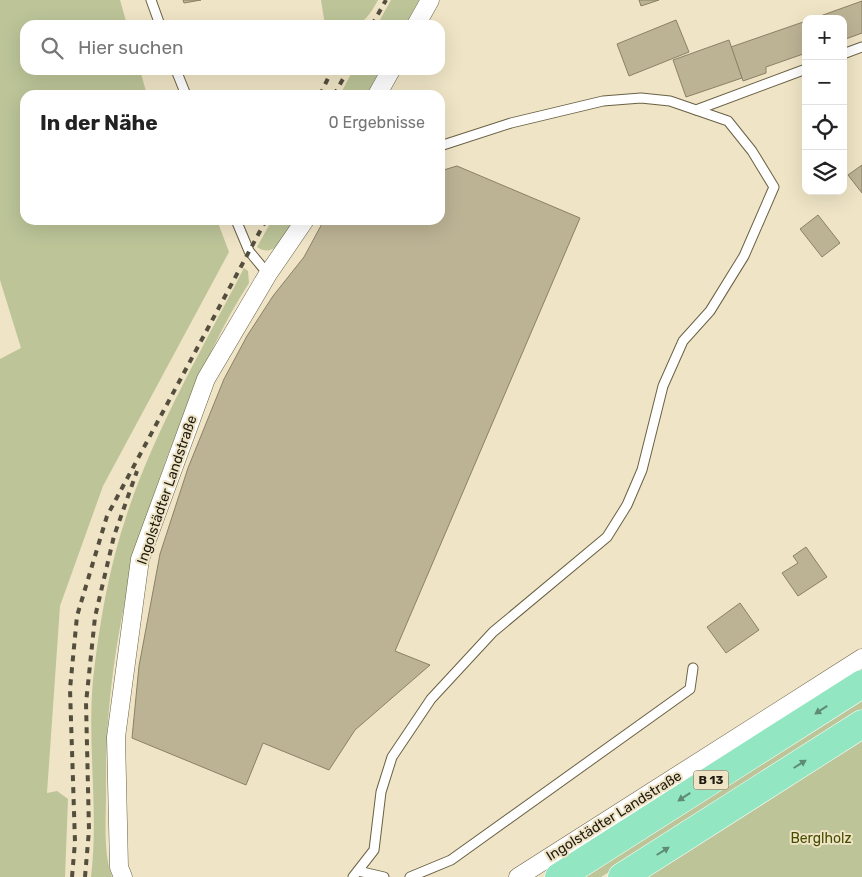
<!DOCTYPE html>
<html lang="de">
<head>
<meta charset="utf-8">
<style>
  body { margin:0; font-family:Rubik,sans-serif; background:#f6f6f6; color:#222 }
  .controls { position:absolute; right:15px; top:15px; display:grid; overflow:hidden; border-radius:10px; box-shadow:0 5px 20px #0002 }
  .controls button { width:45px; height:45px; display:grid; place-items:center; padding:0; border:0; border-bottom:1px solid #e0e0e0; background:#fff; color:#222; font:25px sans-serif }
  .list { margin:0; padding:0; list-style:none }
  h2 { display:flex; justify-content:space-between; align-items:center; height:65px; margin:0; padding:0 20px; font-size:21px }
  h2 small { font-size:16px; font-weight:400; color:#767676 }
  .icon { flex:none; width:28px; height:28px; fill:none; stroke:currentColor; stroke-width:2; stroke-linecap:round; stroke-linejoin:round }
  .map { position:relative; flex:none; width:862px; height:877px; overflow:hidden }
  .search { position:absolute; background:#fff; box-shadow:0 5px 20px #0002; left:20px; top:20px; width:425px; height:55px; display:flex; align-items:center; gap:12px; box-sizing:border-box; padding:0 18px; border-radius:15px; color:#767676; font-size:19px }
  .panel { position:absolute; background:#fff; box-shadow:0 5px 20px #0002; left:20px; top:90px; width:425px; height:135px; border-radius:15px }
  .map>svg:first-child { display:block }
</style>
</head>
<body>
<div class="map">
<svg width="862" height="877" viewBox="0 0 862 877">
  <rect width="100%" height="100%" fill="#efe4c5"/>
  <g fill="#bcc498">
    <polygon points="0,0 120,0 127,25 25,25 25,70 140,70 147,95 25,95 25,220 217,220 229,252 103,486 60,606 47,793 57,791 68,799 65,877 0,877 0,359 21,348 0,280"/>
    <path d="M 321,0 L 378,0 C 362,30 356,25 325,25 Z"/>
    <polygon points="391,0 419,0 405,25 377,25"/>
    <polygon points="353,70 380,70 366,95 340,95"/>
    <path d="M 272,220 L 295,220 C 287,233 276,260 257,247 Z"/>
    <path d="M 244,268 L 248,271 L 249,283 C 223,323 203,368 185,412 C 134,533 104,662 106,794 C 106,820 103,852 112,877 L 91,877 C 99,812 87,746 93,680 C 99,625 109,567 127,514 C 156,427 203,348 244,268 Z"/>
    <polygon points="862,694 862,712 601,877 575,877"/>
    <polygon points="862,737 862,877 641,877"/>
  </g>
  <g fill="#bcb294" stroke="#8b8165">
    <polygon points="183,0 201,0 184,3"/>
    <polygon points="639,0 659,0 641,6"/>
    <polygon points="862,1 862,33 843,40 843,19 812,19"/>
    <polygon points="676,20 689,52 629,76 617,44"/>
    <polygon points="806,21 806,53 766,67 766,73 743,81 731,47"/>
    <polygon points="729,40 742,78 686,97 673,60"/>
    <polygon points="862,165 862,193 848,175"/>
    <polygon points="457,166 580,218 395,651 430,665 355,730 329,770 263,743 246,785 132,738 139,666 160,554 188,468 224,379 247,336 273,296 304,257 324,220 440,220 440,171"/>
    <polygon points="818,215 840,243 822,257 800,229"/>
    <polygon points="806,547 827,577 798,596 782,573 798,563 793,556"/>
    <polygon points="740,603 759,630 726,653 707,627"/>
  </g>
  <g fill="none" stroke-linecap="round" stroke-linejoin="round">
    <g stroke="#6a6145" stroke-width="11">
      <g id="lane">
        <polyline points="151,0 160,25"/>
        <polyline points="843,54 862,47"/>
        <polyline points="176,70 186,95"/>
        <polyline points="696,110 806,69"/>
        <polyline points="236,220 249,251 268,274"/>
        <polyline points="358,871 384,877"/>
        <polyline points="353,877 374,850 381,792 392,757 431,699 493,632 607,537 627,505 642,470 663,386 683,341 710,311 744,256 774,187 752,151 728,121 670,101 641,98 603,101 511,123 440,146"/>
        <polyline points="410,877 451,860 690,689 693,668"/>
      </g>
    </g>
    <g stroke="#6a6145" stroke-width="19">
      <g id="street">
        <polyline points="416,25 430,0"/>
        <polyline points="377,95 391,70"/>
        <polyline points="123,877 119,867 116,737 140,559 206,379 268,274 305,220"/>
        <polyline points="518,877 862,658"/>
      </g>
    </g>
    <g stroke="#fff" stroke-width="29">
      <g id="primary">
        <polyline points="559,877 862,684"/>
        <polyline points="622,877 862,724"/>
      </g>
    </g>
    <use href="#lane" stroke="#fff" stroke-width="9"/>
    <use href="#street" stroke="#fff" stroke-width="18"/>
    <use href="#primary" stroke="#92e6c1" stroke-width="28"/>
    <g stroke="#544e3e" stroke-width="4" stroke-dasharray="6 6" stroke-linecap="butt">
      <polyline points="372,25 386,0"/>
      <polyline points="320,95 332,70"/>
      <polyline points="334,95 348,70"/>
      <polyline points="72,877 75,842 70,689 77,616 107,516 266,220"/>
      <polyline points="85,877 89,830 86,703 95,617 114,536 137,471"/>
    </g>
  </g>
  <defs><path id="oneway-solid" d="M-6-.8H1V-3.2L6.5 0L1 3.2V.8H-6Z" transform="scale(1.25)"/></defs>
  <g fill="#5e8b71">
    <use href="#oneway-solid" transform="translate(821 710) rotate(147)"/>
    <use href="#oneway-solid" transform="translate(800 764) rotate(-32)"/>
    <use href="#oneway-solid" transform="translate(684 797) rotate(147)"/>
    <use href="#oneway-solid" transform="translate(663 851) rotate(-32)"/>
  </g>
  <g text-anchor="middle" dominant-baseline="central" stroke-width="4" stroke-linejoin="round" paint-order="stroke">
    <rect fill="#efe4c5" stroke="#5d5746" stroke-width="1" x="693.5" y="770.5" width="35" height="19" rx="4"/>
    <g font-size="12" font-weight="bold" fill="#1f1b10">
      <text x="711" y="780">B 13</text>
    </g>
    <g font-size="14" fill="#1f1b10" stroke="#efe4c5">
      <text transform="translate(167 490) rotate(-71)">Ingolstädter Landstraße</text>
      <text transform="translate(614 816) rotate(-32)">Ingolstädter Landstraße</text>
    </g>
    <g font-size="14" fill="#474e00" stroke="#efe4c5">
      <text x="821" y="838">Berglholz</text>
    </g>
  </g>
</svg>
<div class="controls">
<button>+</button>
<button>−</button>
<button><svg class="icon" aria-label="locate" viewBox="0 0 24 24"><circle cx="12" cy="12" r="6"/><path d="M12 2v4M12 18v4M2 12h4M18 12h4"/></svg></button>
<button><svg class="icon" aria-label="layers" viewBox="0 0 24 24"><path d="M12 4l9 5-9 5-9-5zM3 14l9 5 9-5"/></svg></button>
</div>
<div class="search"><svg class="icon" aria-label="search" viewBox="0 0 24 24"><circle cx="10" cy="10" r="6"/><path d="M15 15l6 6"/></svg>Hier suchen</div>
<section class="panel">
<h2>In der Nähe<small>0 Ergebnisse</small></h2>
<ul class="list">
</ul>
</section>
</div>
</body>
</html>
